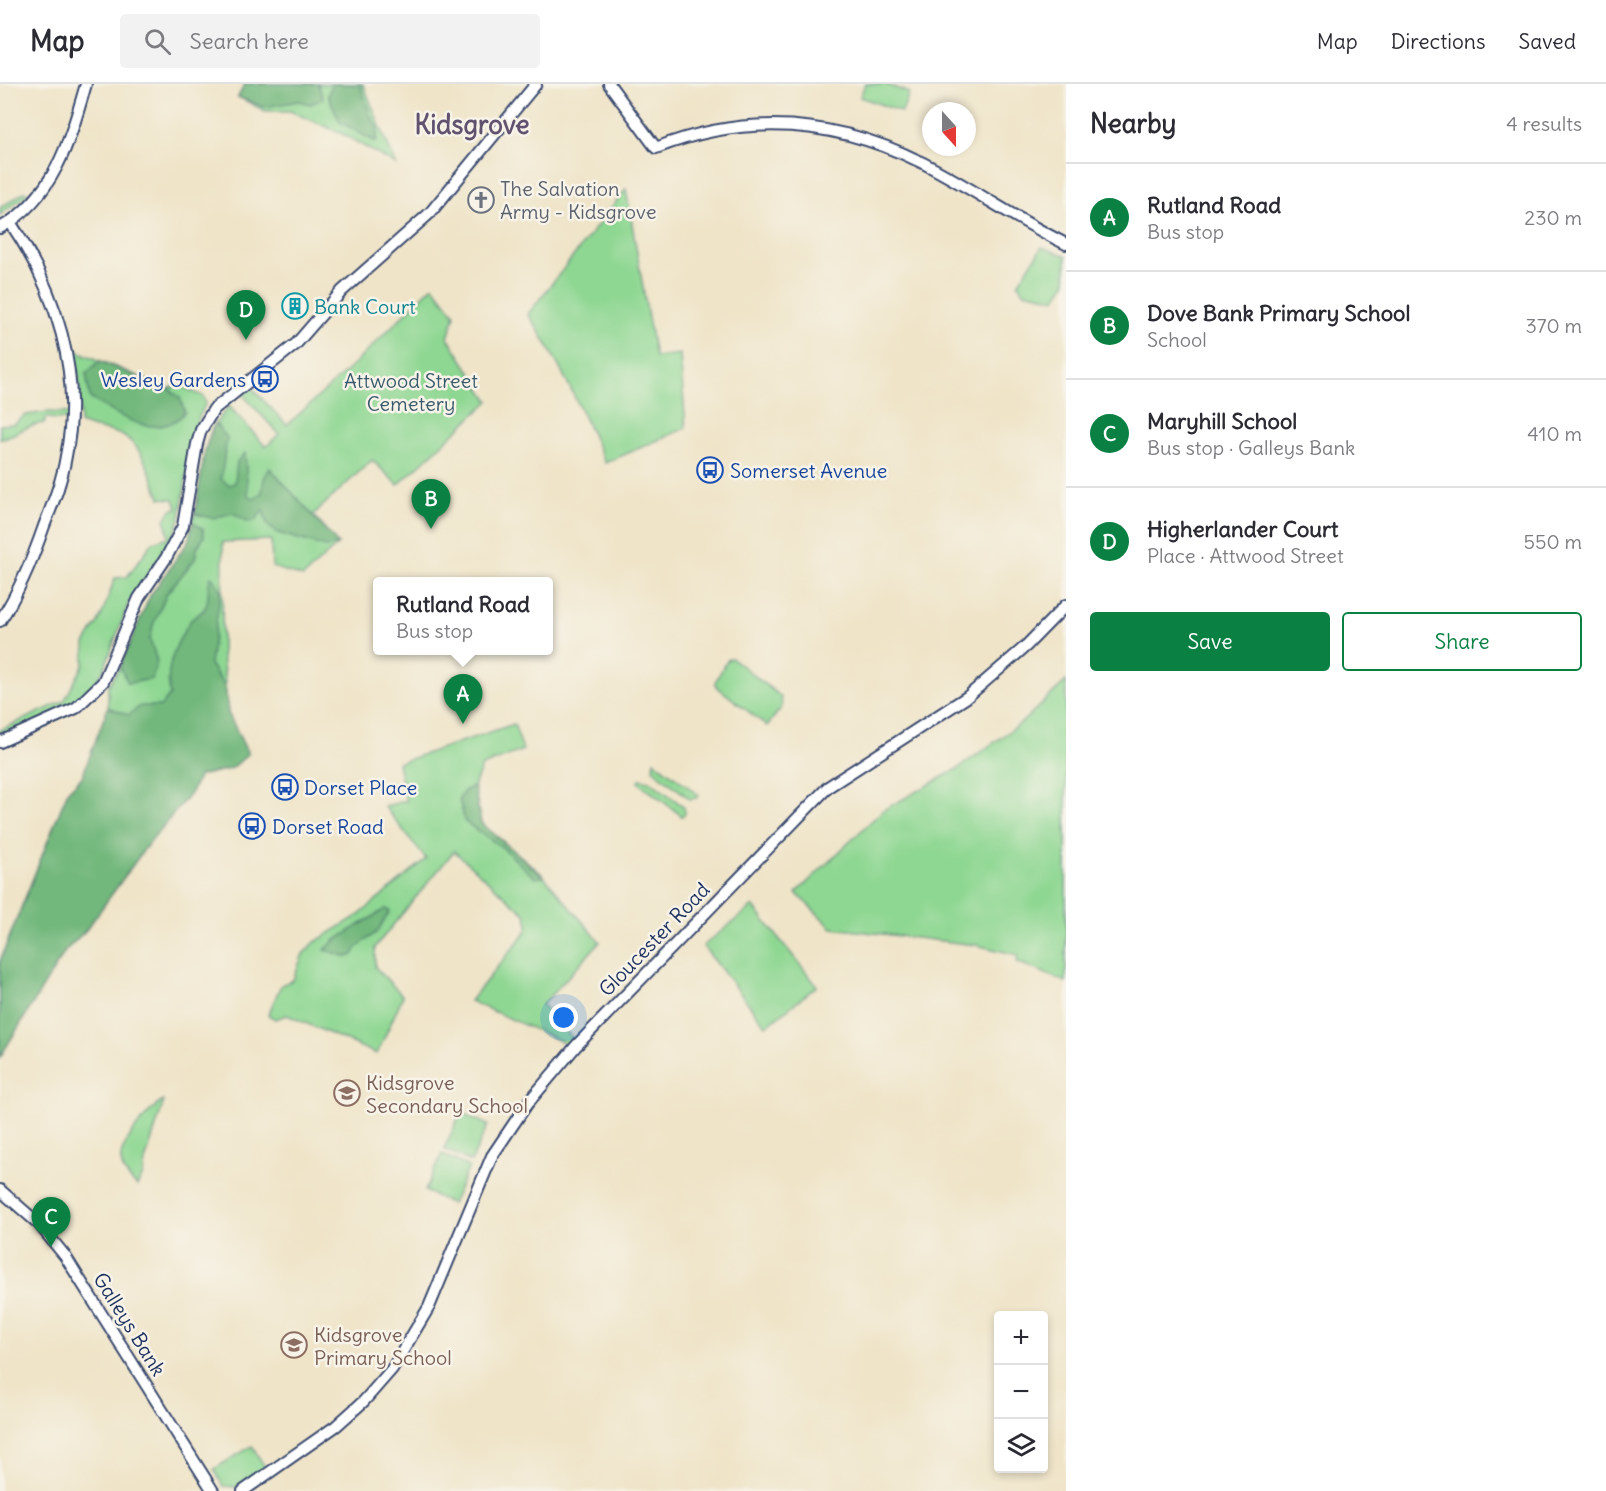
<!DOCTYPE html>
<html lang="en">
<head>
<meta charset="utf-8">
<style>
  body { margin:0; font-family:Delius,sans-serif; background:#f2f2f3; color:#2b2b33 }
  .controls { position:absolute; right:18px; bottom:18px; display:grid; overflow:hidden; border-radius:6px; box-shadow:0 3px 9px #0003 }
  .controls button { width:54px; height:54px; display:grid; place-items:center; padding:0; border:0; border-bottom:2px solid #e1e1e2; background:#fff; color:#2b2b33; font:30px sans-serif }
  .compass { position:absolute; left:922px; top:18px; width:54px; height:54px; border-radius:50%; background:#fff; box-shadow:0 3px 9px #0003; rotate:159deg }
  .you { position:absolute; left:564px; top:934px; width:21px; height:21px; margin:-15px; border:4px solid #fff; border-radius:50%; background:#1a73e8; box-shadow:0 0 0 9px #1a73e833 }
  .badge { display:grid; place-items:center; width:39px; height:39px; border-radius:50%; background:#0b8043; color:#fff; font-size:20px; font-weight:700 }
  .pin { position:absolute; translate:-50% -50px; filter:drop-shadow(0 2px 3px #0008) }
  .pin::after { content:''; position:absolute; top:32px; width:21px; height:18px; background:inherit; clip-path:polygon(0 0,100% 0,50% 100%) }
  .popup { position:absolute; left:373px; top:493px; width:180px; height:78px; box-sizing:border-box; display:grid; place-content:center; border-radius:6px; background:#fff; filter:drop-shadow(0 2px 4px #0005); font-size:20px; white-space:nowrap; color:#7c7c81 }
  .popup b { font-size:22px; color:#2b2b33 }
  .popup::after { content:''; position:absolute; left:50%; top:100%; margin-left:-12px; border:12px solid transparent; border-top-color:#fff }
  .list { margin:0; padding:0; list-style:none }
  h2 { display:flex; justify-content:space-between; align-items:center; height:78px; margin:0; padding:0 24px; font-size:26px }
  h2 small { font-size:20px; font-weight:400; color:#7c7c81 }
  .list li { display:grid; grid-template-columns:39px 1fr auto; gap:18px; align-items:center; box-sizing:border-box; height:108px; padding:0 24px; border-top:2px solid #e1e1e2 }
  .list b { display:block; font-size:22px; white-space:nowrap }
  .list p { margin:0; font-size:20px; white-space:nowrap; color:#7c7c81 }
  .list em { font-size:20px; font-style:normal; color:#7c7c81 }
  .actions { display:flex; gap:12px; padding:18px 24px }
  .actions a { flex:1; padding:14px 0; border:2px solid #0b8043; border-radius:6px; text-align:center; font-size:21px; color:#0b8043 }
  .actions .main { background:#0b8043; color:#fff }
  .icon { flex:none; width:33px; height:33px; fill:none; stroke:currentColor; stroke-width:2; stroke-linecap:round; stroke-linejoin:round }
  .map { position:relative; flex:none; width:1066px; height:1407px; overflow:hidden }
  header { display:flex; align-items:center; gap:36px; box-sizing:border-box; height:84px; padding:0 30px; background:#fff; border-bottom:2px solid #e1e1e2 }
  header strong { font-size:28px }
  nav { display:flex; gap:33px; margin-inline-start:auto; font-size:21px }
  .search { width:420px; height:54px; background:#f2f2f3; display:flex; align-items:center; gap:15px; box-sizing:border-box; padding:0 21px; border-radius:6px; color:#7c7c81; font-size:22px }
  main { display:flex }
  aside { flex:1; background:#fff }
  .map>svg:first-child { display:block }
</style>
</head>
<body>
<header>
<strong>Map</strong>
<div class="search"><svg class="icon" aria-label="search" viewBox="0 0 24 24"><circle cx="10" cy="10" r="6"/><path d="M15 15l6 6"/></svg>Search here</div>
<nav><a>Map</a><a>Directions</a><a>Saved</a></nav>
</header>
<main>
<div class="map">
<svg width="1066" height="1407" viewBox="0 0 1066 1407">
  <rect width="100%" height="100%" fill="#f7f3e8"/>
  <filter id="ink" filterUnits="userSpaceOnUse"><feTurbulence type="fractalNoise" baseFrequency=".0167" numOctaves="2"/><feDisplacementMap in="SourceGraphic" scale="12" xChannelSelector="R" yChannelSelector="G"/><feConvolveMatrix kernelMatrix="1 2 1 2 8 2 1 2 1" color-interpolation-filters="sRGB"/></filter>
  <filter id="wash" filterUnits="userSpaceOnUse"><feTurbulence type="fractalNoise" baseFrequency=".008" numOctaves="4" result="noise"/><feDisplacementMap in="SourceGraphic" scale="24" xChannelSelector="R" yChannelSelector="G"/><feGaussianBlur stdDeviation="1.35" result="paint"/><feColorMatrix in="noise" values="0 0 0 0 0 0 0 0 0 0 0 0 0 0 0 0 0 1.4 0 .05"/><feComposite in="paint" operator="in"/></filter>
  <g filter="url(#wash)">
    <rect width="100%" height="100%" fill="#efe4c8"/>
    <g fill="#8ed792" stroke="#548378" stroke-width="1.5">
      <polygon points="245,0 363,0 396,81 343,50 290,27 265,27 238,13"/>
      <polygon points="865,0 885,0 909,9 902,28 860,13"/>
      <path d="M 626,105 L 655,273 L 680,270 L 686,344 L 605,379 C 582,327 559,277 528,230 Z"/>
      <polygon points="24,108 29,109 0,131 0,124"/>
      <polygon points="1042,163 1066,172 1066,197 1056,215 1024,208 1018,200"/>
      <polygon points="433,202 455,231 448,254 489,317 398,401 372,376 313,431 338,460 303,493 272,483 271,456 223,458 222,570 228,629 248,670 232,684 199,692 191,708 145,764 86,846 65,867 0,973 0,877 68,707 82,693 94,664 108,623 108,602 120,583 150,512 188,458 197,420 205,366 212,344 229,322 266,363 279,350 242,310 251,303 287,341 352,282"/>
      <path d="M 75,266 L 168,305 L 178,301 L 203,312 L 206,319 L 193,346 L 180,435 L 172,456 L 128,520 L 105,583 L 95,599 L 70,623 L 0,654 L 0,646 L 64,617 L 84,580 L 85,560 L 101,533 L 115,494 L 127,493 L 153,458 L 169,453 L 165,436 L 170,427 L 177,424 L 174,415 L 160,414 C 151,392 142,356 116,349 C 104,345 92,345 80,339 L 80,307 Z"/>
      <path d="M 47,328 L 70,329 L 70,336 L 46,334 L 44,339 C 25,341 17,351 0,355 L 0,341 L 14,340 L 26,331 Z"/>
      <polygon points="732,574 781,613 782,623 767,642 716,602 715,598 728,575"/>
      <polygon points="1066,597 1066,898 1017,878 1018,871 976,861 832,844 796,809 883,726 957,685 1021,639"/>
      <polygon points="514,640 523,666 482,682 474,702 481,739 542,790 600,858 542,921 578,960 576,962 565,959 470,917 525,849 528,843 526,831 454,767 375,863 375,883 403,912 377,970 287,931 275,935 268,931 281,901 293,896 303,870 315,858 359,831 426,775 384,722 406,717 398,679"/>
      <polygon points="654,677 699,711 696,714 690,715 656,688 653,684"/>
      <polygon points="640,695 650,697 684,723 685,730 682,732 638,698"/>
      <polygon points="753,822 817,902 766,942 703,862"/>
      <path d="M 164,1017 L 145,1077 L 143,1091 L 137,1102 C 129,1095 120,1084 121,1073 C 122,1058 151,1022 164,1017 Z"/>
      <polygon points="461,1028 488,1041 471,1078 444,1065"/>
      <polygon points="442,1070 469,1083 452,1120 425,1107"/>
      <polygon points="252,1362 266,1385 237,1403 223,1402 214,1385"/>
    </g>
    <g fill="#72b87c" stroke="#46746d" stroke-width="1.5">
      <polygon points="245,0 318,0 323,15 310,20 299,17 264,23 238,13"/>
      <polygon points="332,0 360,0 370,31 378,45 376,58 340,38 328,11"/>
      <path d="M 99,277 L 169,305 L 180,314 L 185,328 C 158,360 116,330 90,314 L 86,290 Z"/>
      <polygon points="215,339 227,354 221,395 229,401 235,399 237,378 245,369 248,411 254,415 262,408 264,394 270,384 338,460 326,463 278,449 268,442 263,426 256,436 249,438 233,429 212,434 195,430 205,366"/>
      <polygon points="193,438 203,445 204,452 197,464 195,475 167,509 153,541 150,556 157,577 152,595 128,599 120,583 150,512 188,458"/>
      <path d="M 211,492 L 221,505 L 210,580 L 225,603 L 228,629 L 248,670 L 232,684 L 199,692 L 191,708 L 145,764 L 86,846 L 65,867 L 0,973 L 0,877 L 68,707 L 82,693 L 108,623 L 129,631 L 140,622 L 161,622 L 170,611 C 164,585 176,558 191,536 C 195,532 202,529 205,524 C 210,516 207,501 211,492 Z"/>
      <polygon points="474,702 481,739 544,793 535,794 503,764 465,738 459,715 464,707"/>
      <polygon points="385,825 390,827 377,848 358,862 353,871 347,873 325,866 334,857"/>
    </g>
  </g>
  <g filter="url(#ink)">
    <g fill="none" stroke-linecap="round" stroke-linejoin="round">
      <g stroke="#3b4a6e" stroke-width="14">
        <g id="minor">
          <path d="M 609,0 L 656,64 C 747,28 837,36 923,79 C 972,104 1017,136 1066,160"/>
          <path d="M 0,144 C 54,114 70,56 86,0"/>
          <path d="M 0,537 C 19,508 33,474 44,442 C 53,419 62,397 66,372 C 83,290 56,206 10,138"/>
          <polyline points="0,658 76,624 103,598 139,514 166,474 183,442 197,360 201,346 214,325 296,260 342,207 430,129 536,0"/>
          <polyline points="0,1106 39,1140 65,1172 213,1407"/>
          <polyline points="243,1407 336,1342 364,1317 392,1285 429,1223 492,1072 527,1020 576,962 828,703 967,613 1026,562 1066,521"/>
        </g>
      </g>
      <use href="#minor" stroke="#fff" stroke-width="10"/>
    </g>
  </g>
  <defs>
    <g id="church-ring" transform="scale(1.35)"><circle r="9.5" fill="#f7f3e8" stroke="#6b7280" stroke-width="1.5"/><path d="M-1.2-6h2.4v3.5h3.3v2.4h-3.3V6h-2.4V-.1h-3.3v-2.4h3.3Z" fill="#6b7280"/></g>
    <g id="building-ring" transform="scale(1.35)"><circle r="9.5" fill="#f7f3e8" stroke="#0f9aa8" stroke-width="1.5"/><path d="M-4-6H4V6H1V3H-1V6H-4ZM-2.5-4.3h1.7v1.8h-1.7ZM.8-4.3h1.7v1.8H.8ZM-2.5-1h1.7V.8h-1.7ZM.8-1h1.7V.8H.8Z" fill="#0f9aa8"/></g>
    <g id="bus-ring" transform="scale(1.35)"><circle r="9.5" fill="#f7f3e8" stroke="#1a4fb4" stroke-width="1.5"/><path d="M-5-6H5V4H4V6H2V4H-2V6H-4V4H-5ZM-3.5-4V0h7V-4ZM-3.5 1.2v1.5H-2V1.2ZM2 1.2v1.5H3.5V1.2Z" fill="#1a4fb4"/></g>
    <g id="school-ring" transform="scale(1.35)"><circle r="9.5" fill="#f7f3e8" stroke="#8d6e63" stroke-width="1.5"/><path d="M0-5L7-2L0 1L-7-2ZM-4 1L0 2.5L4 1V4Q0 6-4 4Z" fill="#8d6e63"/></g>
  </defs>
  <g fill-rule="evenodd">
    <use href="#church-ring" x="481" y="116"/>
    <use href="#building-ring" x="295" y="222"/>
    <use href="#bus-ring" x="265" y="295"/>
    <use href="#bus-ring" x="710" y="386"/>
    <use href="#bus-ring" x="285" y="703"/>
    <use href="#bus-ring" x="252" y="742"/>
    <use href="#school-ring" x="347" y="1009"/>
    <use href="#school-ring" x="294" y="1261"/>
  </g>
  <g text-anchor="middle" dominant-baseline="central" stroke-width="5" stroke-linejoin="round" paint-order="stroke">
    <g font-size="20" fill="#5b616d" stroke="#f7f3e8" text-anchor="start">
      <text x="500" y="104">The Salvation<tspan x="500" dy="23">Army - Kidsgrove</tspan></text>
    </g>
    <g font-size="20" fill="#0d838f" stroke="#f7f3e8" text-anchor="start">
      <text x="314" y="222">Bank Court</text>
    </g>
    <g font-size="20" fill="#164399" stroke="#f7f3e8" text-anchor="start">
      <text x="246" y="295" text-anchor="end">Wesley Gardens</text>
      <text x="730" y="386">Somerset Avenue</text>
      <text x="304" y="703">Dorset Place</text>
      <text x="272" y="742">Dorset Road</text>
    </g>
    <g font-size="20" fill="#38596b" stroke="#f7f3e8">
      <text x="411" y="296">Attwood Street<tspan x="411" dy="23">Cemetery</tspan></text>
    </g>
    <g font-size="20" fill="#1b2f5e" stroke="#f7f3e8">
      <text transform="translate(654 855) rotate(-46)">Gloucester Road</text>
      <text transform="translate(130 1240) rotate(58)">Galleys Bank</text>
    </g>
    <g font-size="20" fill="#785e54" stroke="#f7f3e8" text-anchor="start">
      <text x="366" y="998">Kidsgrove<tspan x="366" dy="23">Secondary School</tspan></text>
      <text x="314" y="1250">Kidsgrove<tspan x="314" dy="23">Primary School</tspan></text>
    </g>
    <g font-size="26" font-weight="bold" fill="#615370" stroke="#f7f3e8">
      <text x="472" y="40">Kidsgrove</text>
    </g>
  </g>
</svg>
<div class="controls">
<button>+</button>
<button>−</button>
<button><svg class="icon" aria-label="layers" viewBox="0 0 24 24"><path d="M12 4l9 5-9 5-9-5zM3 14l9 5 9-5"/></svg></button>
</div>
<svg class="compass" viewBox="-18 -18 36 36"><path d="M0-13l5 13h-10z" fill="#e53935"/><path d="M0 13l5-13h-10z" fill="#7c7c81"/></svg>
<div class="you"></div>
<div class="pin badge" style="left:463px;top:640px">A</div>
<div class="popup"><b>Rutland Road</b>Bus stop</div>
<div class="pin badge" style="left:431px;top:445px">B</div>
<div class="pin badge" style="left:51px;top:1163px">C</div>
<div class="pin badge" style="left:246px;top:256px">D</div>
</div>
<aside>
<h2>Nearby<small>4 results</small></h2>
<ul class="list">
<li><span class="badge">A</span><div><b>Rutland Road</b><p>Bus stop</p></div><em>230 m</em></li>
<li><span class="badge">B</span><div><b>Dove Bank Primary School</b><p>School</p></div><em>370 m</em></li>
<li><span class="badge">C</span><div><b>Maryhill School</b><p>Bus stop · Galleys Bank</p></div><em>410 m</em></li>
<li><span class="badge">D</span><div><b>Higherlander Court</b><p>Place · Attwood Street</p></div><em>550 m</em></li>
</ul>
<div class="actions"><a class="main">Save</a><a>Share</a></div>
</aside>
</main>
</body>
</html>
